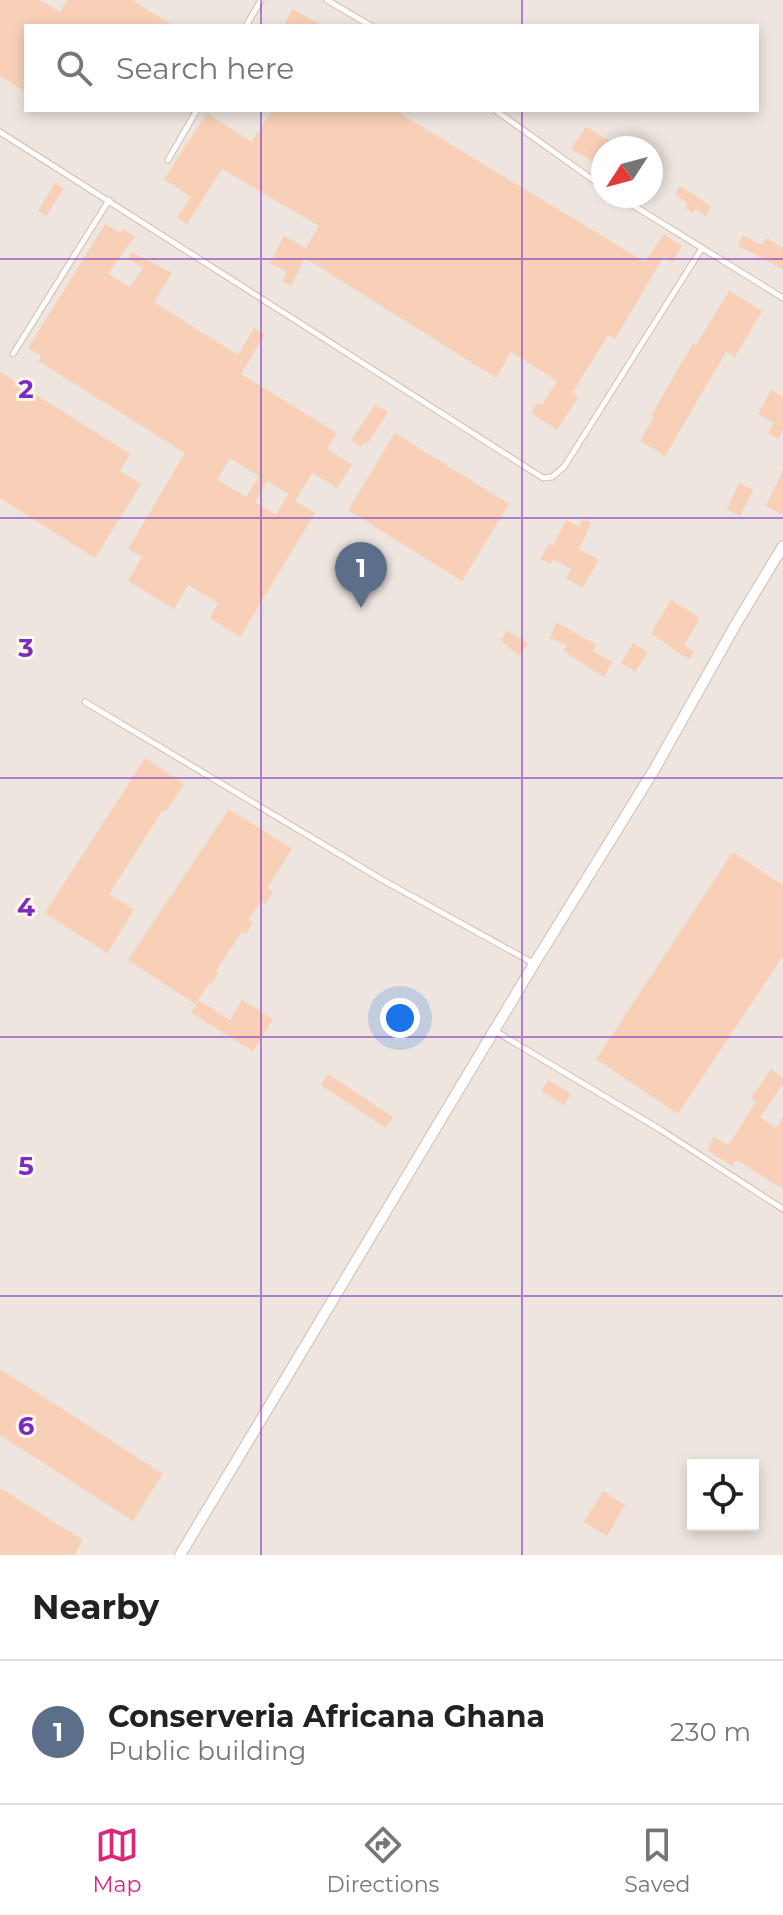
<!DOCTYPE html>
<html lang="en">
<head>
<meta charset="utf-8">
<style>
  body { margin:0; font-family:Montserrat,sans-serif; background:#f6f6f6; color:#222 }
  .controls { position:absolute; right:24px; bottom:24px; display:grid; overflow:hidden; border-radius:0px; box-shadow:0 4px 12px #0003 }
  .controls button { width:72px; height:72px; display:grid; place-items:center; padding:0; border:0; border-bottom:2px solid #e0e0e0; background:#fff; color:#222; font:40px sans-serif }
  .compass { position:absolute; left:591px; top:136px; width:72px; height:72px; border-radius:50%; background:#fff; box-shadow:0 4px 12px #0003; rotate:234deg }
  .you { position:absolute; left:400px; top:1018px; width:28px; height:28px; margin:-20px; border:6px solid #fff; border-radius:50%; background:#1a73e8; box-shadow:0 0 0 12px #1a73e833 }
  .badge { display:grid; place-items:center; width:52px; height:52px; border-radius:50%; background:#db2777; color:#fff; font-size:26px; font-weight:700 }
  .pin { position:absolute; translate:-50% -66px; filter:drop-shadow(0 2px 4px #0008) }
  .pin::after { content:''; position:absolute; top:42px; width:28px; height:24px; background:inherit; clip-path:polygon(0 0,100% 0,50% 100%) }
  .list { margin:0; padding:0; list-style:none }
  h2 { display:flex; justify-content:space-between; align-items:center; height:104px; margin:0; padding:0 32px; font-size:34px }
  h2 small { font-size:26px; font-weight:400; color:#767676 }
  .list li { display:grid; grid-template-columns:52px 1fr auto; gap:24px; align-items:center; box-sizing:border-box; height:144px; padding:0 32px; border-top:2px solid #e0e0e0 }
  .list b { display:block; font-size:30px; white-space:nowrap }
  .list p { margin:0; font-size:26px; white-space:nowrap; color:#767676 }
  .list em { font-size:26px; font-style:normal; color:#767676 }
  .icon { flex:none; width:44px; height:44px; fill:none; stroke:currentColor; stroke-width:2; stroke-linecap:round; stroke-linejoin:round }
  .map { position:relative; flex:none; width:783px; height:1555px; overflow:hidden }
  .search { position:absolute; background:#fff; box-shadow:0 4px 12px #0003; left:24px; right:24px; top:24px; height:88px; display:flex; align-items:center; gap:20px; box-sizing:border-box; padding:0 28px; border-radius:0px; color:#767676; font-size:30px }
  .sheet { height:248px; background:#fff }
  nav { display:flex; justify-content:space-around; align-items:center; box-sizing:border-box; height:112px; border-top:2px solid #e0e0e0; background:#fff; font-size:22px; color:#767676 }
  nav a { display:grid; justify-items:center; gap:4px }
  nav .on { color:#db2777 }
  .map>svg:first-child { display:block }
</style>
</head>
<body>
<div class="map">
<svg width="783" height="1555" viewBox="0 0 783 1555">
  <rect width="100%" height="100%" fill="#fff3e3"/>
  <path fill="#ede5de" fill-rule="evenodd" d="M 0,0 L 783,0 L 783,1555 L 0,1555 ZM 26,26 L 757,26 L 757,110 L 26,110 ZM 603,148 L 651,148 L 651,196 L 603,196 ZM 693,1465 L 753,1465 L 753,1525 L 693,1525 Z"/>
  <g fill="#f7d0b7" fill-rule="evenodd">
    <polygon points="0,0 40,0 60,12 67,0 132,0 173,26 26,26 26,92 0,76"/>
    <polygon points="293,9 323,26 283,26"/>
    <polygon points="273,110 394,110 645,262 664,234 682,246 672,262 664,256 615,339 608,335 572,393 578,397 557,430 531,413 538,402 542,405 557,381 511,352 496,378 305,258 291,286 282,281 287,272 270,263 284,236 306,248 319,226 222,169 187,224 177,218 191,197 164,179 207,113 251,142"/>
    <polygon points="586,127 622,148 603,148 603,167 571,149"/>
    <polygon points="55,183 64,188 46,216 38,211"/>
    <polygon points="680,186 711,206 706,216 695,209 693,213 685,208 687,203 675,194"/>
    <path d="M 105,224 L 120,233 L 122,229 L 135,236 L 108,274 L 130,287 L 143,268 L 128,259 L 132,252 L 172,273 L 154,302 L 238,355 L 254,328 L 265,334 L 241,374 L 337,433 L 327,449 L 352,465 L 337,488 L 312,473 L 295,501 L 315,513 L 240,637 L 210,618 L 218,603 L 188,585 L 174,609 L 128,581 L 142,557 L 128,549 L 185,453 L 38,361 L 41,356 L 28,348 ZM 230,458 L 259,476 L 246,497 L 217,480 ZM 267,481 L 288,494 L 276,515 L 255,502 Z"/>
    <polygon points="743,235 761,245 767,238 783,248 783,269 738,246"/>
    <polygon points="729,291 762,311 735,357 726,352 665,456 640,441 654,417 651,416 693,343 696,345"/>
    <polygon points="0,372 130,454 120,471 141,484 95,558 0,498"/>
    <polygon points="771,390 783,397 783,430 778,439 768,433 774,423 758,414"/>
    <polygon points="375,405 388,412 367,444 364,443 361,447 351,440"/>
    <polygon points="395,433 509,504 462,581 348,510"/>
    <polygon points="783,470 783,515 766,506"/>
    <polygon points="739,483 753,490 740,516 727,509"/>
    <polygon points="583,519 591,523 579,549 599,560 582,588 566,578 571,569 553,559 550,564 540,559 550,543 553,546 566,520 579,527"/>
    <polygon points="671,600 700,618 684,645 694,651 689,660 651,633"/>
    <polygon points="556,622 596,645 593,651 612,662 604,677 563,651 567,645 550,638"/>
    <polygon points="507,631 528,643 520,656 500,640"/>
    <polygon points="633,643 648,652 635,672 621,663"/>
    <polygon points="145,758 184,784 166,811 163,810 109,894 134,910 107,953 45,913"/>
    <polygon points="229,809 292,849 267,888 273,892 265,904 261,901 248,920 253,923 245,934 242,932 215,972 218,974 212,984 210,982 195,1004 128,960"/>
    <polygon points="733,852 783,885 783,956 678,1114 596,1059"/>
    <polygon points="199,1000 230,1020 242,1000 273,1019 253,1051 191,1013"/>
    <polygon points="771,1069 783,1078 783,1084 760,1117 776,1128 783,1116 783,1189 736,1160 732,1166 707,1150 714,1137 728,1145 756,1102 751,1098"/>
    <polygon points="328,1074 393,1117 386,1128 321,1085"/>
    <polygon points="548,1080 571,1094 564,1105 541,1091"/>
    <polygon points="0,1369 163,1474 133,1521 0,1435"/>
    <polygon points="0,1488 83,1540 74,1555 0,1555"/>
    <polygon points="603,1491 625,1505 607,1536 584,1522"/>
  </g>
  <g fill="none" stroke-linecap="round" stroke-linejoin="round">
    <g stroke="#d4bcaa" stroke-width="7">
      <g id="service">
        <polyline points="327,0 371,26"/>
        <polyline points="246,26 261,0"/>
        <polyline points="495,110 603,187"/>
        <polyline points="0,132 543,478 552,477 564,467 702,248"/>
        <polyline points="168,160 197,110"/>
        <polyline points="618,196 783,298"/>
        <polyline points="13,354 109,200"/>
        <polyline points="85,702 381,879 533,963"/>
        <polyline points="495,1031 661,1130 783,1209"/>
      </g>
    </g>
    <g stroke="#d4bcaa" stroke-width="12">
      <polyline id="minor" points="180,1555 534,964 654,770 736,624 783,546"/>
    </g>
    <use href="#service" stroke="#fff" stroke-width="5"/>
    <use href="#minor" stroke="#fff" stroke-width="10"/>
  </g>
  <path fill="none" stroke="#7b2cbf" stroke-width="2" stroke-opacity="0.55" d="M 261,0 L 261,26M 522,0 L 522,26M 261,110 L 261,1555M 522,110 L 522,1555M 0,259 L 783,259M 0,518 L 783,518M 0,778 L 783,778M 0,1037 L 783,1037M 0,1296 L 783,1296"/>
  <g font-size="26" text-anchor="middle" font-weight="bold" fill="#7b2cbf" stroke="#fff7eb" stroke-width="6" stroke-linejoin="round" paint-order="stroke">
    <text x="26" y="398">2</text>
    <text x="26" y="657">3</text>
    <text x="26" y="916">4</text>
    <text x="26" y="1175">5</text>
    <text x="26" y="1435">6</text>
  </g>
</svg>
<div class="controls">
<button><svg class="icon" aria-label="locate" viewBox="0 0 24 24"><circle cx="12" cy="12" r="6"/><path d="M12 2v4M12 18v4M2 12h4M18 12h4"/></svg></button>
</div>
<svg class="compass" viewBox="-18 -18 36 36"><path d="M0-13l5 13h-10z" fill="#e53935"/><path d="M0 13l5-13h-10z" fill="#767676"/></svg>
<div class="you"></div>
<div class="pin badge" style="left:361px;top:608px;background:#5c6f8a">1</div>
<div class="search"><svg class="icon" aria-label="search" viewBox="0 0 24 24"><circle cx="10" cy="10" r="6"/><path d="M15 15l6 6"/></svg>Search here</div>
</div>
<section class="sheet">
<h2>Nearby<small></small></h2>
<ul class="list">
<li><span class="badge" style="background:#5c6f8a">1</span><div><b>Conserveria Africana Ghana</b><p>Public building</p></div><em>230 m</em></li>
</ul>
</section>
<nav>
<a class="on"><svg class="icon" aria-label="map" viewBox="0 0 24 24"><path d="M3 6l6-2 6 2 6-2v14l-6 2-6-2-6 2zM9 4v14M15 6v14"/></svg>Map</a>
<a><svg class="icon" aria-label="directions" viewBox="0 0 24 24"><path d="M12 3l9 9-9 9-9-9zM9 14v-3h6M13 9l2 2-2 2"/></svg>Directions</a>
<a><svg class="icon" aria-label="saved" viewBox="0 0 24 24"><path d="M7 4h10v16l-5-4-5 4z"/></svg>Saved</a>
</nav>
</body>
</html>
